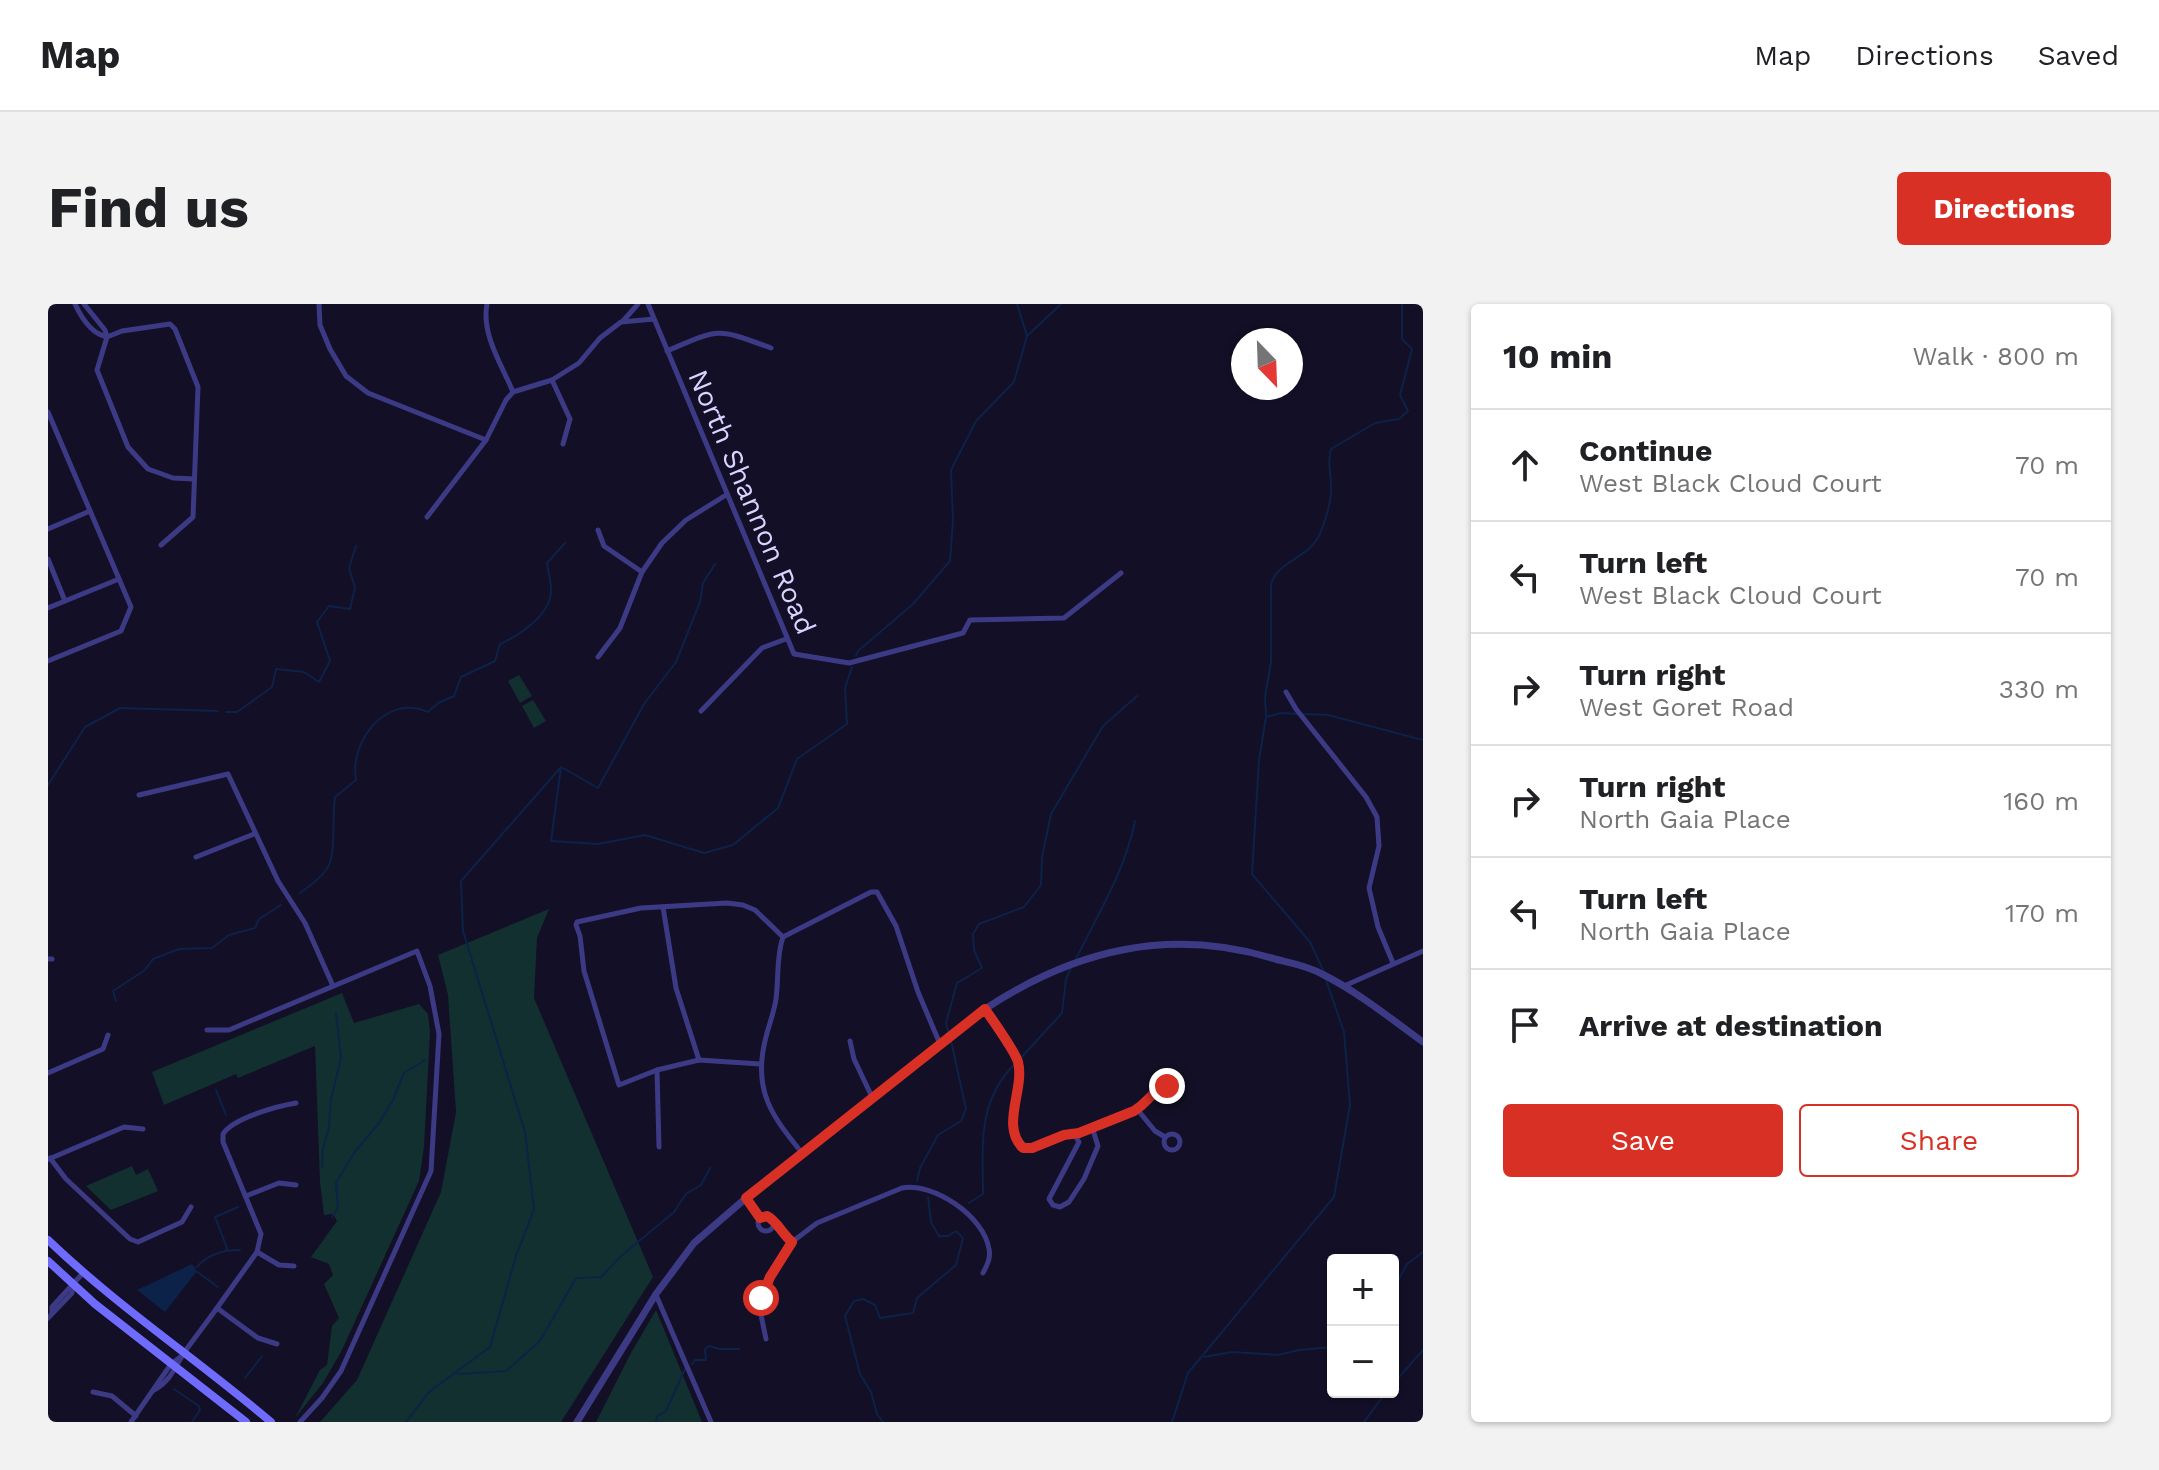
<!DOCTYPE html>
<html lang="en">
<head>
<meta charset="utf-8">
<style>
  body { margin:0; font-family:"Work Sans",sans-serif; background:#f2f2f2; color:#202124 }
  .controls { position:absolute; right:24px; bottom:24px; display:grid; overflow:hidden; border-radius:8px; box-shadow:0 2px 6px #0004 }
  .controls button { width:72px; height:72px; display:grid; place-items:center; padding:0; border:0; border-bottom:2px solid #e0e0e0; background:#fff; color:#202124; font:40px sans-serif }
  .compass { position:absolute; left:1183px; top:24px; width:72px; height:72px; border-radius:50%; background:#fff; box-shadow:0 2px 6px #0004; rotate:157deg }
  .stop { position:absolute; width:24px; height:24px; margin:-18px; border:6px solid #d93025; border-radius:50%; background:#fff }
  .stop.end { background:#d93025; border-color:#fff; box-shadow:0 2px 8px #0008 }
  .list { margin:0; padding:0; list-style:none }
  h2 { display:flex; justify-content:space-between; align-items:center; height:104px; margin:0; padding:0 32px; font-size:34px }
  h2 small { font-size:26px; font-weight:400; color:#757577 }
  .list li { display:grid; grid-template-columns:52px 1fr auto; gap:24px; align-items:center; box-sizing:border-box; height:112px; padding:0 32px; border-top:2px solid #e0e0e0 }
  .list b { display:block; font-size:30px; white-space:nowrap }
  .list p { margin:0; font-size:26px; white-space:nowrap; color:#757577 }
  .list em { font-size:26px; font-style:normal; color:#757577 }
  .actions { display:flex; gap:16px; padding:24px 32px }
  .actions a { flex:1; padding:18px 0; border:2px solid #d93025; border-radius:8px; text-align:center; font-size:28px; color:#d93025 }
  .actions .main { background:#d93025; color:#fff }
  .icon { flex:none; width:44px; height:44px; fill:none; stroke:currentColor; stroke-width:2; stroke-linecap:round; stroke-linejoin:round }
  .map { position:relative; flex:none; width:1375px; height:1118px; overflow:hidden; border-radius:8px }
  header { display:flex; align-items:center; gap:48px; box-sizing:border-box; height:112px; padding:0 40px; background:#fff; border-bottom:2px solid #e0e0e0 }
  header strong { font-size:38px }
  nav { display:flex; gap:44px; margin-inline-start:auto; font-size:28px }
  .intro { display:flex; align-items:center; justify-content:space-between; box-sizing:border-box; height:192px; padding:0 48px }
  h1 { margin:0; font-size:56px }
  .button { padding:20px 36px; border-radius:8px; background:#d93025; color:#fff; font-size:28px; font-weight:700 }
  main { display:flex; gap:48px; padding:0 48px }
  aside { flex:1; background:#fff; border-radius:8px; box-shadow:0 2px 6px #0004 }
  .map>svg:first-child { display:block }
</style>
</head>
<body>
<header>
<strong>Map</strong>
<nav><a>Map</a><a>Directions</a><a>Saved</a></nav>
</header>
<div class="intro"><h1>Find us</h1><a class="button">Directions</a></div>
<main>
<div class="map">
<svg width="1375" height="1118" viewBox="0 0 1375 1118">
  <rect width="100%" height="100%" fill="#130f26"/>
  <g fill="#12302f">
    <polygon points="471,371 484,392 472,399 460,377"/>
    <polygon points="485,396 498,417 486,424 474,402"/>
    <polygon points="501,605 489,634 486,694 605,973 513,1118 272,1118 309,1076 393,888 408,808 400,691 390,651"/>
    <polygon points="294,689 306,719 371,700 380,710 382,728 376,843 371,877 294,1046 275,1079 247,1114 272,1066 279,1061 284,1022 291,1014 276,980 285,971 281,960 263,953 289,917 285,910 276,911 272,878 267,742 190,774 188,770 116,801 104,768"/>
    <polygon points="84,862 88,871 100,865 110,887 63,906 38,882"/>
    <polygon points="608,1006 654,1118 548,1118 583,1049"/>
  </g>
  <polygon fill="#0c2248" points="144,960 149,967 117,1008 89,986"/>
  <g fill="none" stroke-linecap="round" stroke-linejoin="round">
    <g stroke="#0c2248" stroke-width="2">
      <polyline points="979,32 1013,0"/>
      <polyline points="808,352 810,347 865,300 902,257 905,216 903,166 928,117 966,78 979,32 969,0"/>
      <polyline points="178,408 189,408 224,383 228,365 256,368 271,378 282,357 269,318 281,302 302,305 307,284 301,264 308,242"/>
      <polyline points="1249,410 1233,409 1218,413 1211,456 1204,570 1262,638 1275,666"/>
      <polyline points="1255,410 1280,411 1375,436"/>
      <path d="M 1218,412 L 1217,393 L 1223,358 L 1223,280 C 1230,257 1260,254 1271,232 C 1277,219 1284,196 1283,183 C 1283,169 1279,159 1283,145 L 1327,119 L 1351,115 L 1360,107 L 1352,91 L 1364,45 L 1354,35 L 1354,0"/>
      <polyline points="515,464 550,484 596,400 628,358 652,298 655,279 667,260"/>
      <polyline points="0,481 37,423 72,404 170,407"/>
      <path d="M 252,589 C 262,582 274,573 280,563 C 288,550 284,510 287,493 L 308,476 C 301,437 339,389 380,408 L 390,399 L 406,392 L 413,373 L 447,357 L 452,340 C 472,331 504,310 503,285 C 503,277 500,267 499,259 L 517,239"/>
      <path d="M 1028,655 C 1050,610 1077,567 1087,517"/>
      <polyline points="68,697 65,687 97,666 105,655 131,645 164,644 181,631 207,624 211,615 233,601"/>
      <polyline points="901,731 898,719 909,679 934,664 926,646 925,630 931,620 976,603 993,581 994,553 1003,510 1055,422 1089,392"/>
      <polyline points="971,756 1014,709 1018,675 1023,664"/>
      <polyline points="168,786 178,811"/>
      <polyline points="274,864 275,845 281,823 283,795 293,754 288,709"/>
      <polyline points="869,877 872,864 890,831 913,817 918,805 903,737"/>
      <path d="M 921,899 L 935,890 C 935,841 929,797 967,760"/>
      <polyline points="284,913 290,904 288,879 306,849 331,819 345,796 356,769 377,756"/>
      <polyline points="178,946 179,944 167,913 190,903"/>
      <path d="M 149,963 C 160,950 176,946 192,946"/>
      <polyline points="148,967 170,983"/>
      <polyline points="1345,986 1359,960 1375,948"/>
      <polyline points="1156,1053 1184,1048 1230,1051 1251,1046 1285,1043"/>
      <polyline points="644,1060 647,1056 658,1056 657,1045 661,1042 671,1045 691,1045"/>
      <polyline points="410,1070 458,1067 492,1037 528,974 553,973 573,952 626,908 638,890 653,881 662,864"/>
      <polyline points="197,1074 214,1052"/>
      <polyline points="1345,1080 1375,1046"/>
      <polyline points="126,1085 151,1102 152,1106 144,1118"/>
      <polyline points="358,1118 381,1088 442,1043 468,952 486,905 477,828 415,627 413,577 513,463 503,537 550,540 597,531 656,549 685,541 730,504 749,455 799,420 797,384 804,363"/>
      <polyline points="608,1118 609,1112 618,1107 637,1065"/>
      <polyline points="835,1118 829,1110 823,1088 812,1070 797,1012 806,997 815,995 827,1001 832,1014 865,1009 869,994 908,961 915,934 908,927 900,932 891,932 883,918 880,893"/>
      <polyline points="1124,1118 1140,1069 1286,893 1302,801 1296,728 1278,676"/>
      <polyline points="1316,1118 1338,1088"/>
    </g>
    <g stroke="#3d3a85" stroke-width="5">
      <path d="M 27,0 C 33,13 44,30 59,33 L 57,26 L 36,0"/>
      <polyline points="271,0 272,21 282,45 298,72 320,89 438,136"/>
      <path d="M 439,0 C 433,30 454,61 465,88"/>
      <polyline points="600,0 746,350 801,359 915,329 922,316 1016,314 1073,269"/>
      <polyline points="575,17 590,0"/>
      <path d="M 619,47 C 673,24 668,24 723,44"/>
      <polyline points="504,76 522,115 515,140"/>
      <polyline points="0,108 83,303 73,327 0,357"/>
      <polyline points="379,213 438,136 458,96 465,88 504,76 531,59 552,34 573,18 606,15"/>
      <polyline points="0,225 42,207"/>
      <polyline points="550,226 556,242 594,268"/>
      <polyline points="113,241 145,213 150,83 127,25 122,20 74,27 59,33 49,66 80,143 100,165 125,174 146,175"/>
      <polyline points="0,255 17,297"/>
      <polyline points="0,304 71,275"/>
      <polyline points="550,353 572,324 594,268 614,239 638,216 678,191"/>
      <polyline points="1238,388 1248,405 1318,493 1329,513 1331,542 1321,584 1330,623 1345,659"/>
      <polyline points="653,407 714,344 738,335"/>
      <polyline points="91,491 180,470 230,577 257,619 285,682"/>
      <polyline points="148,553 206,530"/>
      <polyline points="615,603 628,684 651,756"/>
      <polyline points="0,655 4,655"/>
      <polyline points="1296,682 1375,647"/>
      <path d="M 937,705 C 944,714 968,750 970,758 C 976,785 953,822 975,844 L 984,844 L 1016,831 L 1031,829 L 1086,807 C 1101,798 1100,790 1119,782"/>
      <polyline points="159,726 181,726 369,647 382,682 391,730 383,867 293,1067 274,1094 252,1118"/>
      <polyline points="802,737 806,755 824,793"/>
      <polyline points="712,760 651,756 609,766 571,781 536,667 532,632 528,621 529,618 593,604 679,599 695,601 707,606 735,633"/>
      <polyline points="609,766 611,843"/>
      <polyline points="0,769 55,745 60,731"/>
      <polyline points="1089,805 1107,827 1117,833"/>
      <polyline points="1026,830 1031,838 1001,895 1005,901 1012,903 1021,898 1036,875 1050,842 1044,823"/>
      <circle cx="1124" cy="838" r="8"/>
      <path d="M 754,849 C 724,812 705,787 717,737 C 720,723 726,709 728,695 C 731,673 728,653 735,633 L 823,588 L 829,588 L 848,622 L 870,688 L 892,740"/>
      <polyline points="2,854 18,875 82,935 90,938 134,918 143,903"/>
      <polyline points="1,855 76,823 95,825"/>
      <polyline points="198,892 231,879 248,881"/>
      <polyline points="698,894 712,914"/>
      <circle cx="718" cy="919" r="8"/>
      <polyline points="726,918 744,938"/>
      <polyline points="209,948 231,961 246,962"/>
      <polyline points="608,991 663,1118"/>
      <path d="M 169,1004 L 209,948 L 213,930 L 175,838 L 175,830 C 185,814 230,802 248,799"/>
      <polyline points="4,1009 4,1003 35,969"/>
      <polyline points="0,1014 24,989 24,983"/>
      <path d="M 718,1035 L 712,1006 L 715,986 L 744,938 L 769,919 L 854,884 C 885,878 936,912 941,945 C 943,954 939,961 935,969"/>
      <path d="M 106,1086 C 124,1076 127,1062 138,1046 C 148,1032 159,1018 169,1004 L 210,1034 L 229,1040"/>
      <polyline points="45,1088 64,1092 88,1112"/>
      <polyline points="83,1118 123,1060 135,1051"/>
    </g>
    <path stroke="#3d3a85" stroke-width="7" d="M 529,1118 L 608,990 L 646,939 L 698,894 L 937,705 C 1028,645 1122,623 1227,655 C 1243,659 1260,662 1274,670 C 1310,688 1342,714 1375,738"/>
    <g stroke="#6f6bff" stroke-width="8">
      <path d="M 0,936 C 70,1003 150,1056 223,1118"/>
      <polyline points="0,957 47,1000 198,1118"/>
    </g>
  </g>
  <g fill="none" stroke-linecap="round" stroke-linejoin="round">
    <path stroke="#d93025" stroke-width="10" d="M 713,994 L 722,973 L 744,938 C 735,931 729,917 719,912 L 712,914 L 698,894 L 937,705 C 944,715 968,750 970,758 C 977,785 952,822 975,844 L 984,844 L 1016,831 L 1031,829 L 1086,807 C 1101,798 1100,790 1119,782"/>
  </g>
  <g text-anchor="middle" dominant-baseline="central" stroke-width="8" stroke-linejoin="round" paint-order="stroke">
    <g font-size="28" fill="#d9d4ff" stroke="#130f26">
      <text transform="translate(704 198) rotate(67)">North Shannon Road</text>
    </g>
  </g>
</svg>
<div class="controls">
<button>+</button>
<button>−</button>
</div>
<svg class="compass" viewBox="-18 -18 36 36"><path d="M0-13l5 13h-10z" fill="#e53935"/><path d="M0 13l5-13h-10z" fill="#757577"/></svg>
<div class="stop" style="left:713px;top:994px"></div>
<div class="stop end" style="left:1119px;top:782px"></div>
</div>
<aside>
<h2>10 min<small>Walk · 800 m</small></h2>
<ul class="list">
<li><svg class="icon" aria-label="ahead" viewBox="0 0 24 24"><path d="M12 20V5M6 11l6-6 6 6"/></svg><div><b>Continue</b><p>West Black Cloud Court</p></div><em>70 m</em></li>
<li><svg class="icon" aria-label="left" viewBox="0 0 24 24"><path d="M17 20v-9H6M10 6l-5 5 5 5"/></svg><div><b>Turn left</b><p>West Black Cloud Court</p></div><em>70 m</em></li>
<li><svg class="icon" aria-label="right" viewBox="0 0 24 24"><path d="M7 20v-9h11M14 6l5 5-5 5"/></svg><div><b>Turn right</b><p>West Goret Road</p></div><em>330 m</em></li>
<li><svg class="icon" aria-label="right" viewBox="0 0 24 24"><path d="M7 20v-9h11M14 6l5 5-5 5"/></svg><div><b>Turn right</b><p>North Gaia Place</p></div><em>160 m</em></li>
<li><svg class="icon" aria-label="left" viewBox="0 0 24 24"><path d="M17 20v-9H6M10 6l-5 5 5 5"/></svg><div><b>Turn left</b><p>North Gaia Place</p></div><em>170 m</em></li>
<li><svg class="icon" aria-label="arrive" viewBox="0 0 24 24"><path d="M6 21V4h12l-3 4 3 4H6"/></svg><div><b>Arrive at destination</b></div></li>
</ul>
<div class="actions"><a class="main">Save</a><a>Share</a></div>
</aside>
</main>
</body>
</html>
